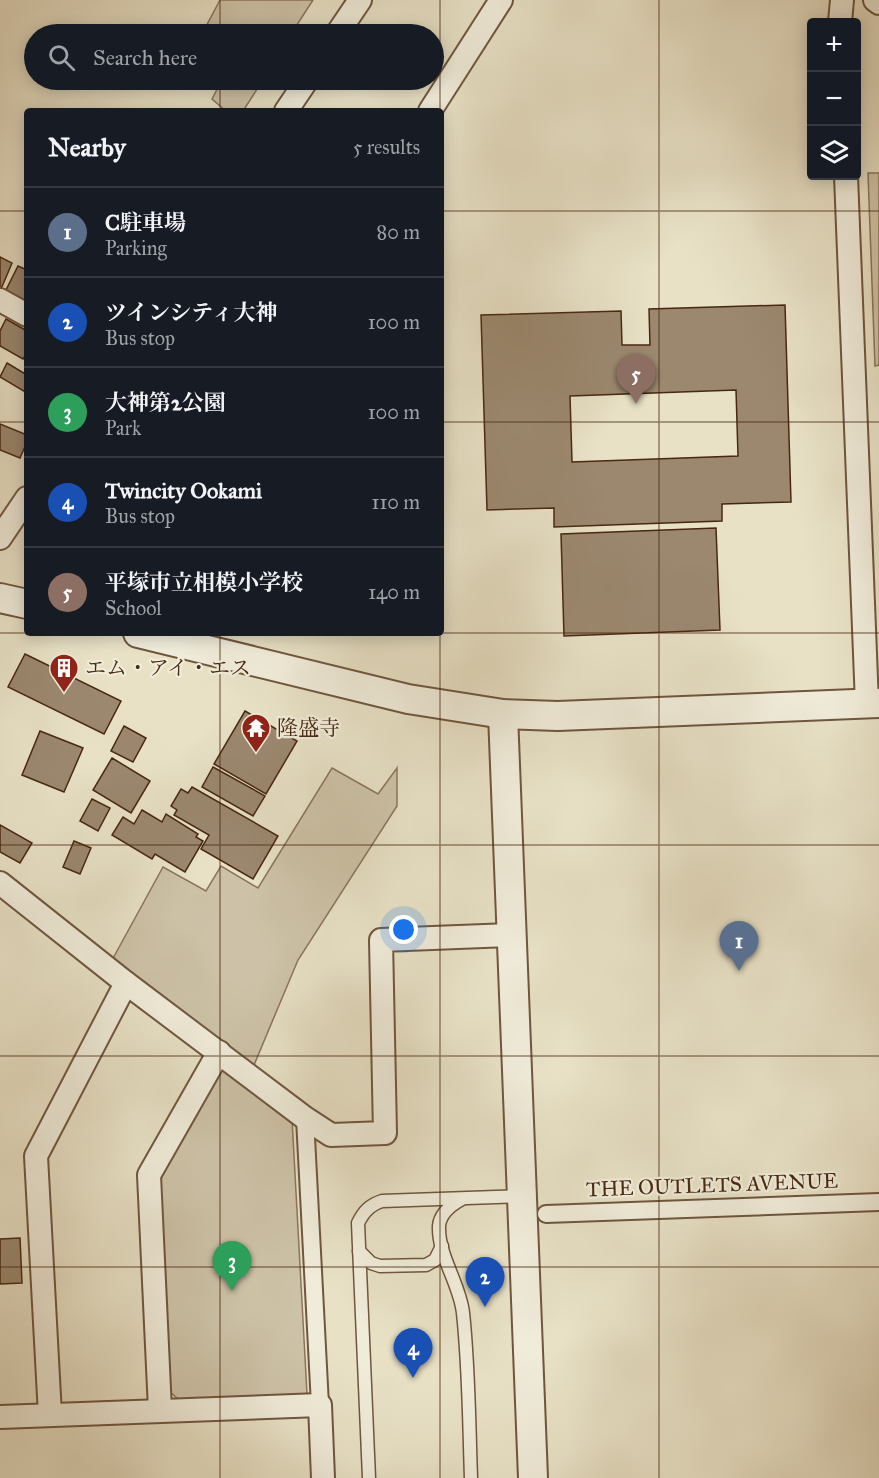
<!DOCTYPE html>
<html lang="en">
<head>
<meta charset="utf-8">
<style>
  body { margin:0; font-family:"IM FELL Great Primer","Noto Serif JP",serif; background:#20242c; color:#f1f3f6 }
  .controls { position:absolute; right:18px; top:18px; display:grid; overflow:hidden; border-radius:6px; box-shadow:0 3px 15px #0003 }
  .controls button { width:54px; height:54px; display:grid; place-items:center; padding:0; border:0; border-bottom:2px solid #363941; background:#171b24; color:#f1f3f6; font:30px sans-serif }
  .you { position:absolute; left:404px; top:930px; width:21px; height:21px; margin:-15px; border:4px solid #fff; border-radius:50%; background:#1a73e8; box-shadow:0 0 0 9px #1a73e833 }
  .badge { display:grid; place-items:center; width:39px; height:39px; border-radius:50%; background:#c59692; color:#fff; font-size:20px; font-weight:700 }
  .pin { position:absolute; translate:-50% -50px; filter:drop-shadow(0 2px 3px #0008) }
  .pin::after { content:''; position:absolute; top:32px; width:21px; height:18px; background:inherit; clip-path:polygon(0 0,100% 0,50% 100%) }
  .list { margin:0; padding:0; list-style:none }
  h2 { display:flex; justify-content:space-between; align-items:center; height:78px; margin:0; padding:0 24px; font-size:26px }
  h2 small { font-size:20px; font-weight:400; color:#9ea1a6 }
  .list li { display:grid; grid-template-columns:39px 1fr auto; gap:18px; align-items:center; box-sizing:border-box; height:90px; padding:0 24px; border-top:2px solid #363941 }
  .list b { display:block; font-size:22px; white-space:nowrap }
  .list p { margin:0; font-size:20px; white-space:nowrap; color:#9ea1a6 }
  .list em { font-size:20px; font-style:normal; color:#9ea1a6 }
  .icon { flex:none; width:33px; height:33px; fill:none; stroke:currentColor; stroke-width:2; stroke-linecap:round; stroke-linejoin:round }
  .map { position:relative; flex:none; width:879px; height:1478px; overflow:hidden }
  .search { position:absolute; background:#171b24; box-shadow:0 3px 15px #0003; left:24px; top:24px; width:420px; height:66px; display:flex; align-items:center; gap:15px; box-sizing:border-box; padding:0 21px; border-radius:33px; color:#9ea1a6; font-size:22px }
  .panel { position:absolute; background:#171b24; box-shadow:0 3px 15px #0003; left:24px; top:108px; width:420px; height:528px; border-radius:6px }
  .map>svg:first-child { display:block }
</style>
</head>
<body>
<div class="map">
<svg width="879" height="1478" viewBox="0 0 879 1478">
  <rect width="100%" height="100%" fill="#e8e1c6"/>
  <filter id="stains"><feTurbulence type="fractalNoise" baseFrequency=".00333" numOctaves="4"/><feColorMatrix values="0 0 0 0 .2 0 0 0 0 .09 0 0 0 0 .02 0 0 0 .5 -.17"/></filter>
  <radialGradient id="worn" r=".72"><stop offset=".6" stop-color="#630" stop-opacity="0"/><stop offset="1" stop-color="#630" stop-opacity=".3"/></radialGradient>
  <g fill="#cdc2a7" stroke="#8a755c" stroke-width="1.5">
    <polygon points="220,0 313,0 291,34 202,34"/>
    <polygon points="222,80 263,80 243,111 226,111 212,99"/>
    <polygon points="868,173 879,173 879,365 875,366"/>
    <polygon points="332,768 378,794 397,768 397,806 298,960 254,1065 111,962 163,867 206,891 221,866 258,888"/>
    <polygon points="222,1069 292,1119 307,1394 179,1400 168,1390 158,1193 163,1172"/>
  </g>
  <g fill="#9b886f" stroke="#482811" stroke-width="1.5" fill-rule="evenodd">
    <polygon points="0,257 12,263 1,289 0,289"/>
    <polygon points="18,266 27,270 27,302 5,292"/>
    <path d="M 785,305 L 791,502 L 722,504 L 722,521 L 554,527 L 554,508 L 487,510 L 481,315 L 621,311 L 622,345 L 650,345 L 649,309 ZM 736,390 L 738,456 L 572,462 L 570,396 Z"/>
    <polygon points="6,319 27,331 27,353 23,359 0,346 0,331"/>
    <polygon points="7,363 27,375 27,393 0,377"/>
    <polygon points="0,424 27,435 27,442 20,458 0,450"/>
    <polygon points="716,528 720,630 564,636 561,534"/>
    <polygon points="25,654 121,701 104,734 8,687"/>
    <polygon points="245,711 297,741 266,794 214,764"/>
    <polygon points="124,726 146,738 133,762 111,751"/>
    <polygon points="40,731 83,748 64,792 22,775"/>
    <polygon points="112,758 150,781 131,813 93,790"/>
    <polygon points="213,767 265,796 253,816 202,787"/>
    <polygon points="192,787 278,836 253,879 201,849 209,835 174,815 177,810 171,806 181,789 188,793"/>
    <polygon points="92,799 110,808 98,831 80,821"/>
    <polygon points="142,810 162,822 166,814 198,834 196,837 203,841 185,872 155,854 152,859 112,835 123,817 134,824"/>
    <polygon points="0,825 32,843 20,863 0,852"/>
    <polygon points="74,841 91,848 80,874 63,867"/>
    <polygon points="20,1238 22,1283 0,1284 0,1239"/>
  </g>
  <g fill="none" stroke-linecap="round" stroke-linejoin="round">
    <g stroke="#70563e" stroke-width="15">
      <g id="service">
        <path d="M 462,1199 C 451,1205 440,1213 439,1226 C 438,1256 460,1284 463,1313 C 469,1368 469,1423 471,1478"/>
        <polyline points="359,1251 371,1263 380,1266 426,1265 435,1260 442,1246"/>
        <path d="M 369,1478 L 358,1223 C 364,1211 370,1205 382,1201 L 522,1196"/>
      </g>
    </g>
    <g stroke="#70563e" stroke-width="20">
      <g id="pedestrian">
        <polyline points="305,1118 320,1405"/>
        <polyline points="546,1214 879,1202"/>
      </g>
    </g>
    <g stroke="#70563e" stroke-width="26">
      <g id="minor">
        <polyline points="875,0 879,3"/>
        <polyline points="840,22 842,0"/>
        <polyline points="337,34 360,0"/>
        <polyline points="286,111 307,80"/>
        <polyline points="430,111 501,0"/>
        <polyline points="846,176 867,704"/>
        <polyline points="0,300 27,315"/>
        <polyline points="0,538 27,498"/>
        <polyline points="0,883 126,983 305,1118 331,1135 385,1133 381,940 512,935"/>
        <polyline points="160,1410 149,1175 219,1052"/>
        <polyline points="50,1415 36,1156 126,983"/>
        <polyline points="0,1417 320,1405 323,1478"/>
      </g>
    </g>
    <g stroke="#70563e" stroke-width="32">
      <g id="tertiary">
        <polyline points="0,598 27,604"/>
        <polyline points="138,633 408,699 503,714 558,716 879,703"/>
        <polyline points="503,714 533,1478"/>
      </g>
    </g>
    <use href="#service" stroke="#f0ecda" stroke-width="12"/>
    <use href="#pedestrian" stroke="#f0ecda" stroke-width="16"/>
    <use href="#minor" stroke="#f0ecda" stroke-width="22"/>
    <use href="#tertiary" stroke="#f0ecda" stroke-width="28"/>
  </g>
  <path fill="none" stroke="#482811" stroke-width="1.5" stroke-opacity="0.55" d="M 220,0 L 220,34M 440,0 L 440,111M 659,0 L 659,1478M 220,80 L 220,111M 0,211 L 27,211M 441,211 L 879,211M 0,422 L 27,422M 441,422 L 879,422M 0,633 L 879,633M 220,633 L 220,1478M 440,633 L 440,1478M 0,845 L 879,845M 0,1056 L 879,1056M 0,1267 L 879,1267"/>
  <defs>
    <g id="building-pin" transform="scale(1.5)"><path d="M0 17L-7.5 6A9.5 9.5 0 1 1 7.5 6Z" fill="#8f2418" stroke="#f0ecda"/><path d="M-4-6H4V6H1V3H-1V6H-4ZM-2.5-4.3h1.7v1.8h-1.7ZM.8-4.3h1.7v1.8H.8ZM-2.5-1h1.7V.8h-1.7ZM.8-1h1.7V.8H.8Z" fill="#fff"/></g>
    <g id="temple-pin" transform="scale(1.5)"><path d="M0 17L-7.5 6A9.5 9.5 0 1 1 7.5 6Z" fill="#8f2418" stroke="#f0ecda"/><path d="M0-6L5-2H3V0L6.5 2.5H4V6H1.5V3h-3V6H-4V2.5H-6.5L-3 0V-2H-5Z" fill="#fff"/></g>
  </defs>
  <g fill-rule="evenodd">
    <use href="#building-pin" x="64" y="668"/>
    <use href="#temple-pin" x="256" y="728"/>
  </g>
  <g text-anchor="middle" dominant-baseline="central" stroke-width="4.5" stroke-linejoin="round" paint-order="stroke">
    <g font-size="21" fill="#482811" stroke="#f0ecda" text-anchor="start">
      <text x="85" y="668">エム・アイ・エス</text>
      <text x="277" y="728">隆盛寺</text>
    </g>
    <g font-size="21" fill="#482811" stroke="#f0ecda">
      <text transform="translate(712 1185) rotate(-2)">THE OUTLETS AVENUE</text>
    </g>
  </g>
  <rect width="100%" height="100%" filter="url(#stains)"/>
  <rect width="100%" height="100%" fill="url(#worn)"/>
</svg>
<div class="controls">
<button>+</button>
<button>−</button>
<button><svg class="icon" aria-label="layers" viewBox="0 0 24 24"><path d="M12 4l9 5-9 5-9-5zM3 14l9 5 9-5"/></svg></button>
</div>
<div class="you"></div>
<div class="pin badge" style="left:739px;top:971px;background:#5c6f8a">1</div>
<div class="pin badge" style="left:485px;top:1307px;background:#1a4fb4">2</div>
<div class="pin badge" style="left:232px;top:1291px;background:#2e9e5b">3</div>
<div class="pin badge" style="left:413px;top:1378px;background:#1a4fb4">4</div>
<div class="pin badge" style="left:636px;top:404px;background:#8d6e63">5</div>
<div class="search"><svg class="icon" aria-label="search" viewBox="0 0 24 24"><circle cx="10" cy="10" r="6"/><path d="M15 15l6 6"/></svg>Search here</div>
<section class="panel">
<h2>Nearby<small>5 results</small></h2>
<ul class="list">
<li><span class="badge" style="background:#5c6f8a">1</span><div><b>C駐車場</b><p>Parking</p></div><em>80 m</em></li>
<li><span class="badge" style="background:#1a4fb4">2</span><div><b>ツインシティ大神</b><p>Bus stop</p></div><em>100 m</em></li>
<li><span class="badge" style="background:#2e9e5b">3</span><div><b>大神第2公園</b><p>Park</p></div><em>100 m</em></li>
<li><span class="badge" style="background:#1a4fb4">4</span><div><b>Twincity Ookami</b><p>Bus stop</p></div><em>110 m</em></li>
<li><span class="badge" style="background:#8d6e63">5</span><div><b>平塚市立相模小学校</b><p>School</p></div><em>140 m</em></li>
</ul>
</section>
</div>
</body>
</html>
